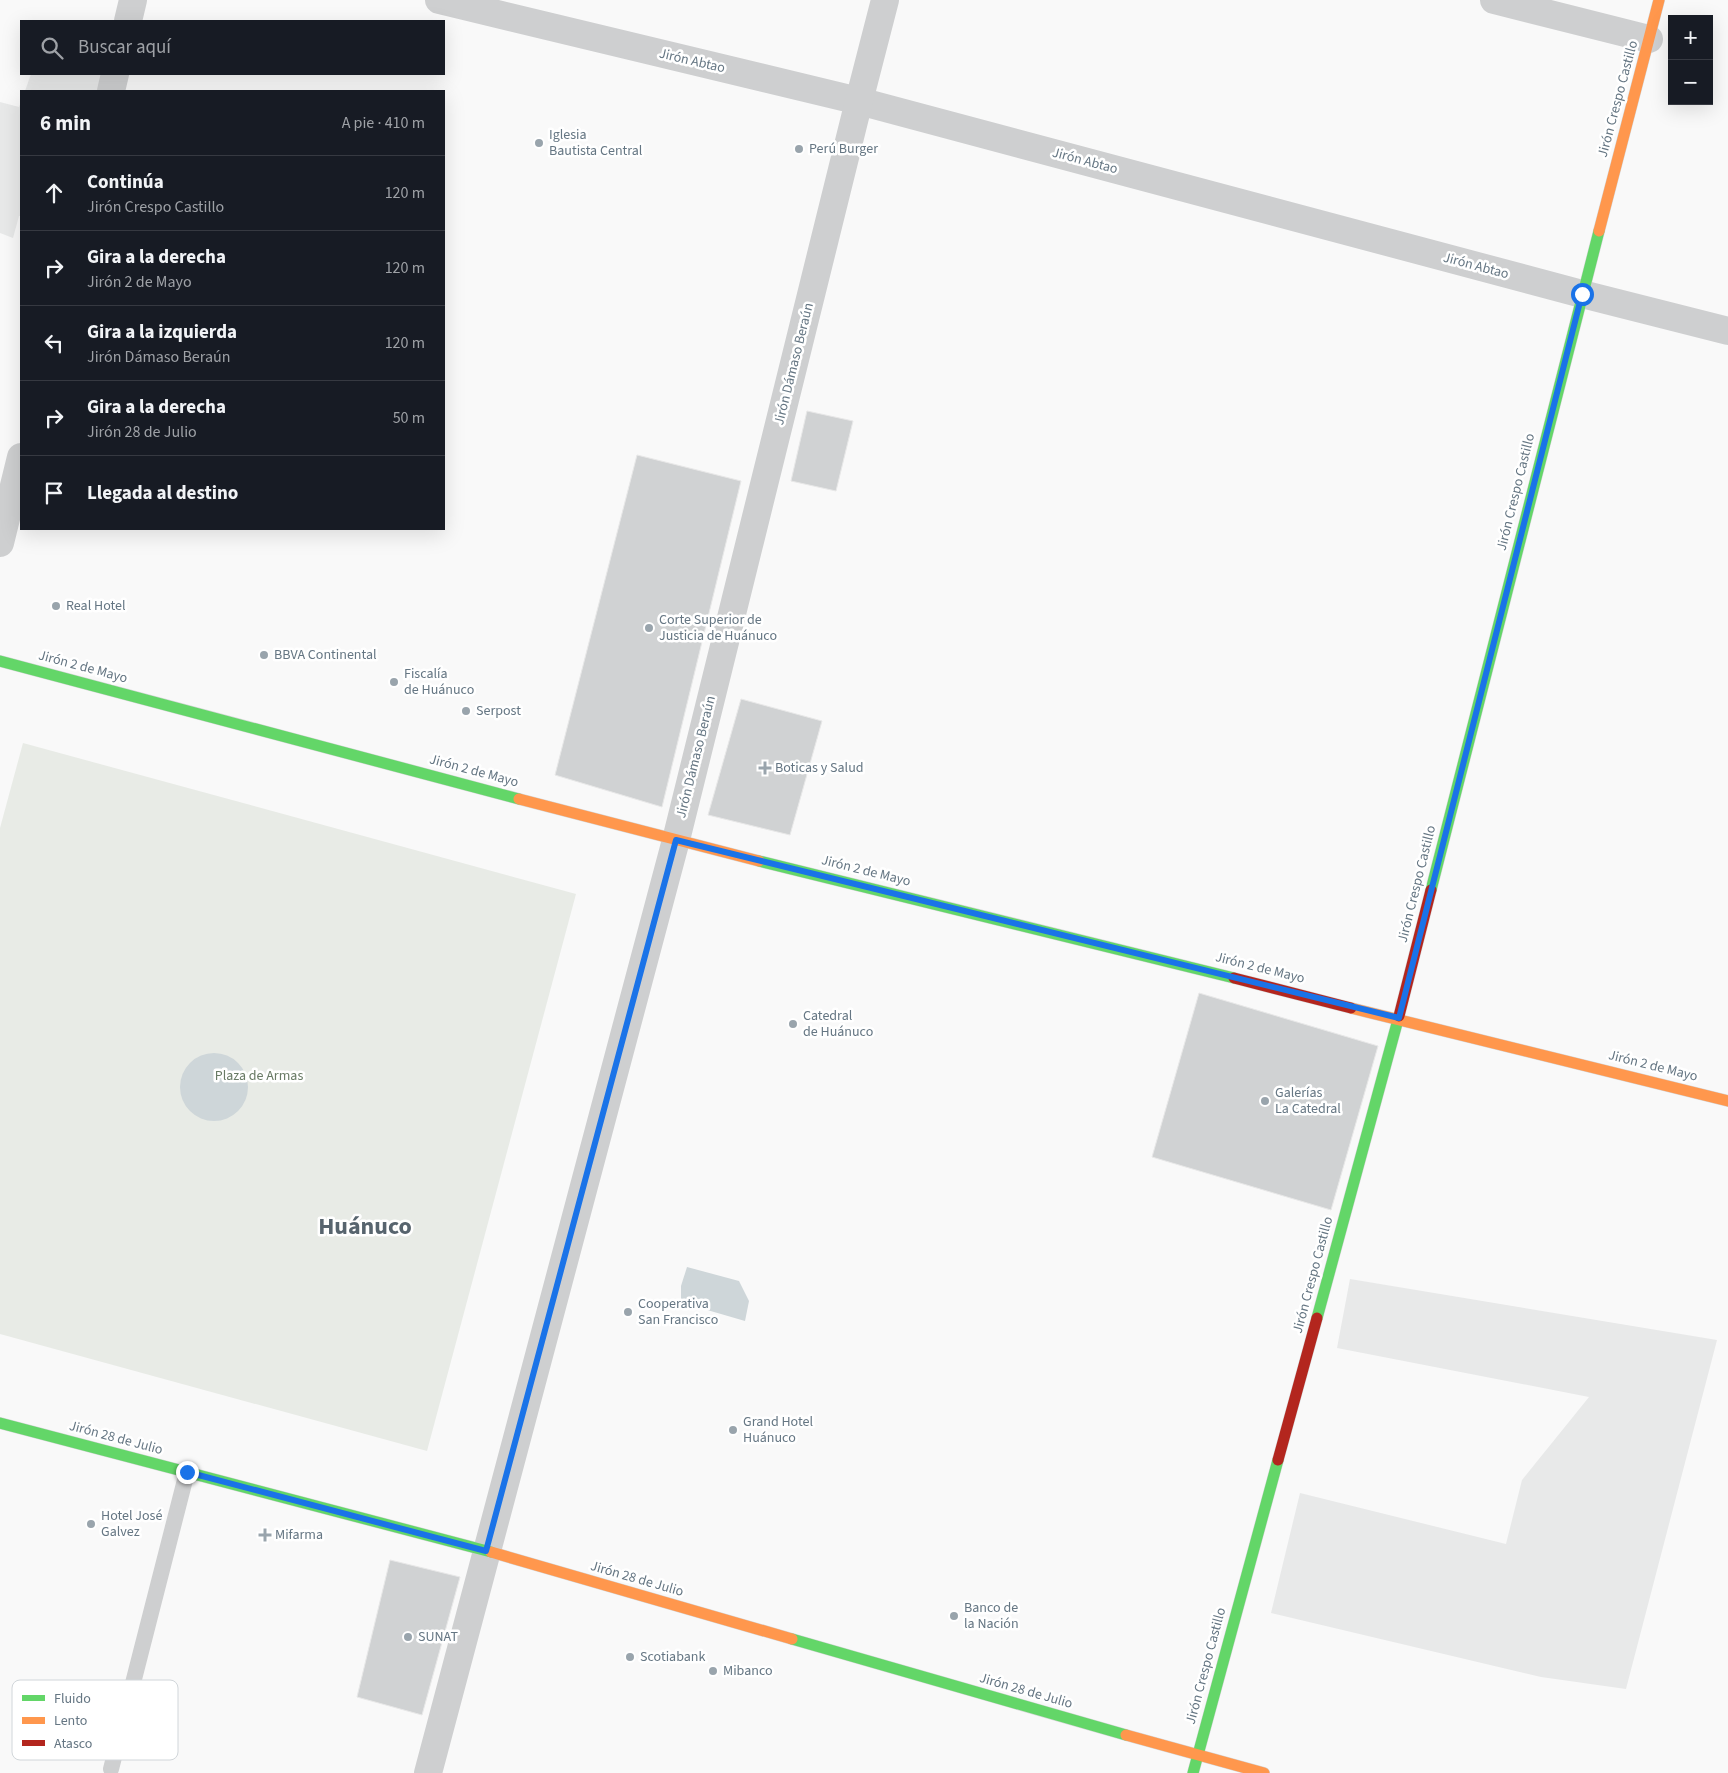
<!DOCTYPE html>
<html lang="es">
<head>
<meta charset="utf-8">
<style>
  body { margin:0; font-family:"Source Sans 3",sans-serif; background:#242831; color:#f1f3f6 }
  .controls { position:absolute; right:15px; top:15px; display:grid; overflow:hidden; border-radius:0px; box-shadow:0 5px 20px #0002 }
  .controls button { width:45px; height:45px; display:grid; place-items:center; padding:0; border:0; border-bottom:1px solid #363941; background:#171b24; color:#f1f3f6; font:25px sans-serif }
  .stop { position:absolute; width:15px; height:15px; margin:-11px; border:4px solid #1a73e8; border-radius:50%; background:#fff }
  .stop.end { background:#1a73e8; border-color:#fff; box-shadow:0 1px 5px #0008 }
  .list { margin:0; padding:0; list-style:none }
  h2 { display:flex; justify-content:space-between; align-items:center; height:65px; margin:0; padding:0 20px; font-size:21px }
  h2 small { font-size:16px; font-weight:400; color:#9ea1a6 }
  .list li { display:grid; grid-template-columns:32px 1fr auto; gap:15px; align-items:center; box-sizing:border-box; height:75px; padding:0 20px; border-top:1px solid #363941 }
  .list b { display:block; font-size:19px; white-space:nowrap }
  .list p { margin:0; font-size:16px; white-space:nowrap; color:#9ea1a6 }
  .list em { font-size:16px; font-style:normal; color:#9ea1a6 }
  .icon { flex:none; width:28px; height:28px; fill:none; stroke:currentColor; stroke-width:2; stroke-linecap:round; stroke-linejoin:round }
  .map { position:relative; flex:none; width:1728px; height:1773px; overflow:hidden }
  .search { position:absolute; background:#171b24; box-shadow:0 5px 20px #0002; left:20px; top:20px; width:425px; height:55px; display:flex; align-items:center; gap:12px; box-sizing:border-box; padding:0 18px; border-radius:0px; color:#9ea1a6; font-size:19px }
  .panel { position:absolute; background:#171b24; box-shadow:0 5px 20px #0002; left:20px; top:90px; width:425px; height:440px; border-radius:0px }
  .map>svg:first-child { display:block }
</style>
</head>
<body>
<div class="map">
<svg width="1728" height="1773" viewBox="0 0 1728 1773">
  <rect width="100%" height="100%" fill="#f9f9f9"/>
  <g fill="#e8e9e9">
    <polygon points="31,74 104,74 98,91 25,91"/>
    <polygon points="0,102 19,107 21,102 21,216 19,216 13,238 0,233"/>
    <polygon points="1350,1279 1717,1340 1626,1689 1541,1677 1271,1613 1300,1493 1506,1544 1522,1480 1589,1397 1337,1348"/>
  </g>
  <polygon fill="#e8ebe6" points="23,743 576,894 427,1451 0,1334 0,828"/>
  <g fill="#ced6d9">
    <circle cx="214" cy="1087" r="34"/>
    <polygon points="687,1267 739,1281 749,1301 745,1321 690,1305 681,1299 681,1286"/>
  </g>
  <g fill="#d0d2d3" stroke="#e8e8e8">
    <polygon points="807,411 853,421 836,491 791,481"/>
    <polygon points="637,455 741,481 662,807 555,775"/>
    <polygon points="741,699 822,721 790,835 708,815"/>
    <polygon points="1199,993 1378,1046 1331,1210 1152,1157"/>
    <polygon points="390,1560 460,1577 422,1715 357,1697"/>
  </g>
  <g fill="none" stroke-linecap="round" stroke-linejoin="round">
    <g stroke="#d5d6d7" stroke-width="12">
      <g id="fast">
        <polyline points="0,661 519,799"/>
        <polyline points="759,861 1234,978"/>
        <polyline points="1431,890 1599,231"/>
        <polyline points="1317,1318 1399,1016"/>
        <polyline points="0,1423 491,1552"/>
        <polyline points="792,1639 1126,1735"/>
        <polyline points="1193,1773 1278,1460"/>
      </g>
    </g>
    <g stroke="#d5d6d7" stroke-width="12">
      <g id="slow">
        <polyline points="1599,231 1659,0"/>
        <polyline points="519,799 759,861"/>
        <polyline points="1351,1008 1728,1101"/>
        <polyline points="491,1552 792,1639"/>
        <polyline points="1126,1735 1264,1773"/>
      </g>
    </g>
    <g stroke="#d5d6d7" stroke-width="12">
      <g id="jam">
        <polyline points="1234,978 1351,1008"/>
        <polyline points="1399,1016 1431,890"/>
        <polyline points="1278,1460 1317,1318"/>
      </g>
    </g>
    <polyline stroke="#cecfd0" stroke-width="16" points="111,1769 187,1472"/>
    <g stroke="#cecfd0" stroke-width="28">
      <polyline points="439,0 859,101 1582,294 1728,331"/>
      <polyline points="1494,0 1649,39"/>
      <polyline points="128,21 133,0"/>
      <polyline points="111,91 115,74"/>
      <polyline points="0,543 21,457"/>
      <polyline points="428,1773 676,840 859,101 885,0"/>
    </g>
    <use href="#fast" stroke="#63d668" stroke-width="11"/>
    <use href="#slow" stroke="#ff974d" stroke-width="11"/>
    <use href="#jam" stroke="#b3261e" stroke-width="11"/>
  </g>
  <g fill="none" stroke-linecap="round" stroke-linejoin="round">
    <polyline stroke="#1a73e8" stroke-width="6" points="187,1472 486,1551 676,840 1399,1018 1582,294"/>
  </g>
  <g fill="#99a4ac" stroke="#fff" stroke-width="2">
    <circle cx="539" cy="143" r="5"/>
    <circle cx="799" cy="149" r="5"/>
    <circle cx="56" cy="606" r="5"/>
    <circle cx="649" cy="628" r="5"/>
    <circle cx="264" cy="655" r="5"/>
    <circle cx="394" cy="682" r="5"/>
    <circle cx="466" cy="711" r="5"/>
    <path d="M762.5 760.5h5v5h5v5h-5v5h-5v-5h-5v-5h5z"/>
    <circle cx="793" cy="1024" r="5"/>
    <circle cx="1265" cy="1101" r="5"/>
    <circle cx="628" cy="1312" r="5"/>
    <circle cx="733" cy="1430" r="5"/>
    <circle cx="91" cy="1524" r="5"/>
    <path d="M262.5 1527.5h5v5h5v5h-5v5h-5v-5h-5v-5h5z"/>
    <circle cx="954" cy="1616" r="5"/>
    <circle cx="408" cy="1637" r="5"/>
    <circle cx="630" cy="1657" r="5"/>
    <circle cx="713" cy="1671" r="5"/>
  </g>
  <g text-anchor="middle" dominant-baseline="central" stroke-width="5" stroke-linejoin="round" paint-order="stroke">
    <g font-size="14" fill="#657683" stroke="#fff">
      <text transform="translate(692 61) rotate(13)">Jirón Abtao</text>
      <text transform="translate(1618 99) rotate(-75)">Jirón Crespo Castillo</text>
      <text transform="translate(1085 161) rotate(15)">Jirón Abtao</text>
      <text transform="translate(1476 266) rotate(15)">Jirón Abtao</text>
      <text transform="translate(794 364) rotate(-76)">Jirón Dámaso Beraún</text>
      <text transform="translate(1516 492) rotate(-76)">Jirón Crespo Castillo</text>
      <text transform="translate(83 667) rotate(15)">Jirón 2 de Mayo</text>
      <text transform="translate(696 757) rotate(-76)">Jirón Dámaso Beraún</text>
      <text transform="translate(474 771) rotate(15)">Jirón 2 de Mayo</text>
      <text transform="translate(866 871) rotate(14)">Jirón 2 de Mayo</text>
      <text transform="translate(1417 884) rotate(-76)">Jirón Crespo Castillo</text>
      <text transform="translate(1260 968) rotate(14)">Jirón 2 de Mayo</text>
      <text transform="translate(1653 1066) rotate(14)">Jirón 2 de Mayo</text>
      <text transform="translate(1313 1275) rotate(-75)">Jirón Crespo Castillo</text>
      <text transform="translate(116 1438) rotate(15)">Jirón 28 de Julio</text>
      <text transform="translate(637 1579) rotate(16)">Jirón 28 de Julio</text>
      <text transform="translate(1206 1666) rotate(-75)">Jirón Crespo Castillo</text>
      <text transform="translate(1026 1691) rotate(16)">Jirón 28 de Julio</text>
    </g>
    <g font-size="14" fill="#657683" stroke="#fff" text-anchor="start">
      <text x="549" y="135">Iglesia<tspan x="549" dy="16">Bautista Central</tspan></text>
      <text x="809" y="149">Perú Burger</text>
      <text x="66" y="606">Real Hotel</text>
      <text x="659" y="620">Corte Superior de<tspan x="659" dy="16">Justicia de Huánuco</tspan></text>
      <text x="274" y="655">BBVA Continental</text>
      <text x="404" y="674">Fiscalía<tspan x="404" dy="16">de Huánuco</tspan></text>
      <text x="476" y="711">Serpost</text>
      <text x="775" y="768">Boticas y Salud</text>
      <text x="803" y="1016">Catedral<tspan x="803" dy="16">de Huánuco</tspan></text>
      <text x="1275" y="1093">Galerías<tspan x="1275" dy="16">La Catedral</tspan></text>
      <text x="638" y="1304">Cooperativa<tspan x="638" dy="16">San Francisco</tspan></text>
      <text x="743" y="1422">Grand Hotel<tspan x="743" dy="16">Huánuco</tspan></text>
      <text x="101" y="1516">Hotel José<tspan x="101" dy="16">Galvez</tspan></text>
      <text x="275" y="1535">Mifarma</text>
      <text x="964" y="1608">Banco de<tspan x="964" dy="16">la Nación</tspan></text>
      <text x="418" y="1637">SUNAT</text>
      <text x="640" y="1657">Scotiabank</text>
      <text x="723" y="1671">Mibanco</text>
    </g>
    <g font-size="14" fill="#687a64" stroke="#fff">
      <text x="259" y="1076">Plaza de Armas</text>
    </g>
    <g font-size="24" font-weight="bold" fill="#57646e" stroke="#fff">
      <text x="365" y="1226">Huánuco</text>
    </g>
  </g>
  <rect x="12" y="1680" width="166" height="80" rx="8" fill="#fff" stroke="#d1d6da" stroke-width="1"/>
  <rect x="22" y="1695" width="23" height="6" fill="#63d668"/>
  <rect x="22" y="1717" width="23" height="7" fill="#ff974d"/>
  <rect x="22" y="1740" width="23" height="6" fill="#b3261e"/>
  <g font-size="14" fill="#657683">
    <text x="54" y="1703">Fluido</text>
    <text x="54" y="1725">Lento</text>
    <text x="54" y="1748">Atasco</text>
  </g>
</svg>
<div class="controls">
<button>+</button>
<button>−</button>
</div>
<div class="stop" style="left:1582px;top:294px"></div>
<div class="stop end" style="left:187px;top:1472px"></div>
<div class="search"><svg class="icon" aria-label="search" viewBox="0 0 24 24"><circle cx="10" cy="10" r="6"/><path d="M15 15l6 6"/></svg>Buscar aquí</div>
<section class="panel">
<h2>6 min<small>A pie · 410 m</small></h2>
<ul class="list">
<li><svg class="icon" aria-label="ahead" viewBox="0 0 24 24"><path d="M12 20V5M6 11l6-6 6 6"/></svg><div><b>Continúa</b><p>Jirón Crespo Castillo</p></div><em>120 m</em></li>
<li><svg class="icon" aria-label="right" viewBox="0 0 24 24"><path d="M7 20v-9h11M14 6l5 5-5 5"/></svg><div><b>Gira a la derecha</b><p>Jirón 2 de Mayo</p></div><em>120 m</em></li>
<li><svg class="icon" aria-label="left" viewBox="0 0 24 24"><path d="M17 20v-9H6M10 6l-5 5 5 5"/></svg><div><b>Gira a la izquierda</b><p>Jirón Dámaso Beraún</p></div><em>120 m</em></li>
<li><svg class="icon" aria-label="right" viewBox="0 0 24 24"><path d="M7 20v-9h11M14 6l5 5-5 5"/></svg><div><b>Gira a la derecha</b><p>Jirón 28 de Julio</p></div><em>50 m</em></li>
<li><svg class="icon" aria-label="arrive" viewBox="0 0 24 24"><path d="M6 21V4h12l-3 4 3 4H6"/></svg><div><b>Llegada al destino</b></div></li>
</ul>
</section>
</div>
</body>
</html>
